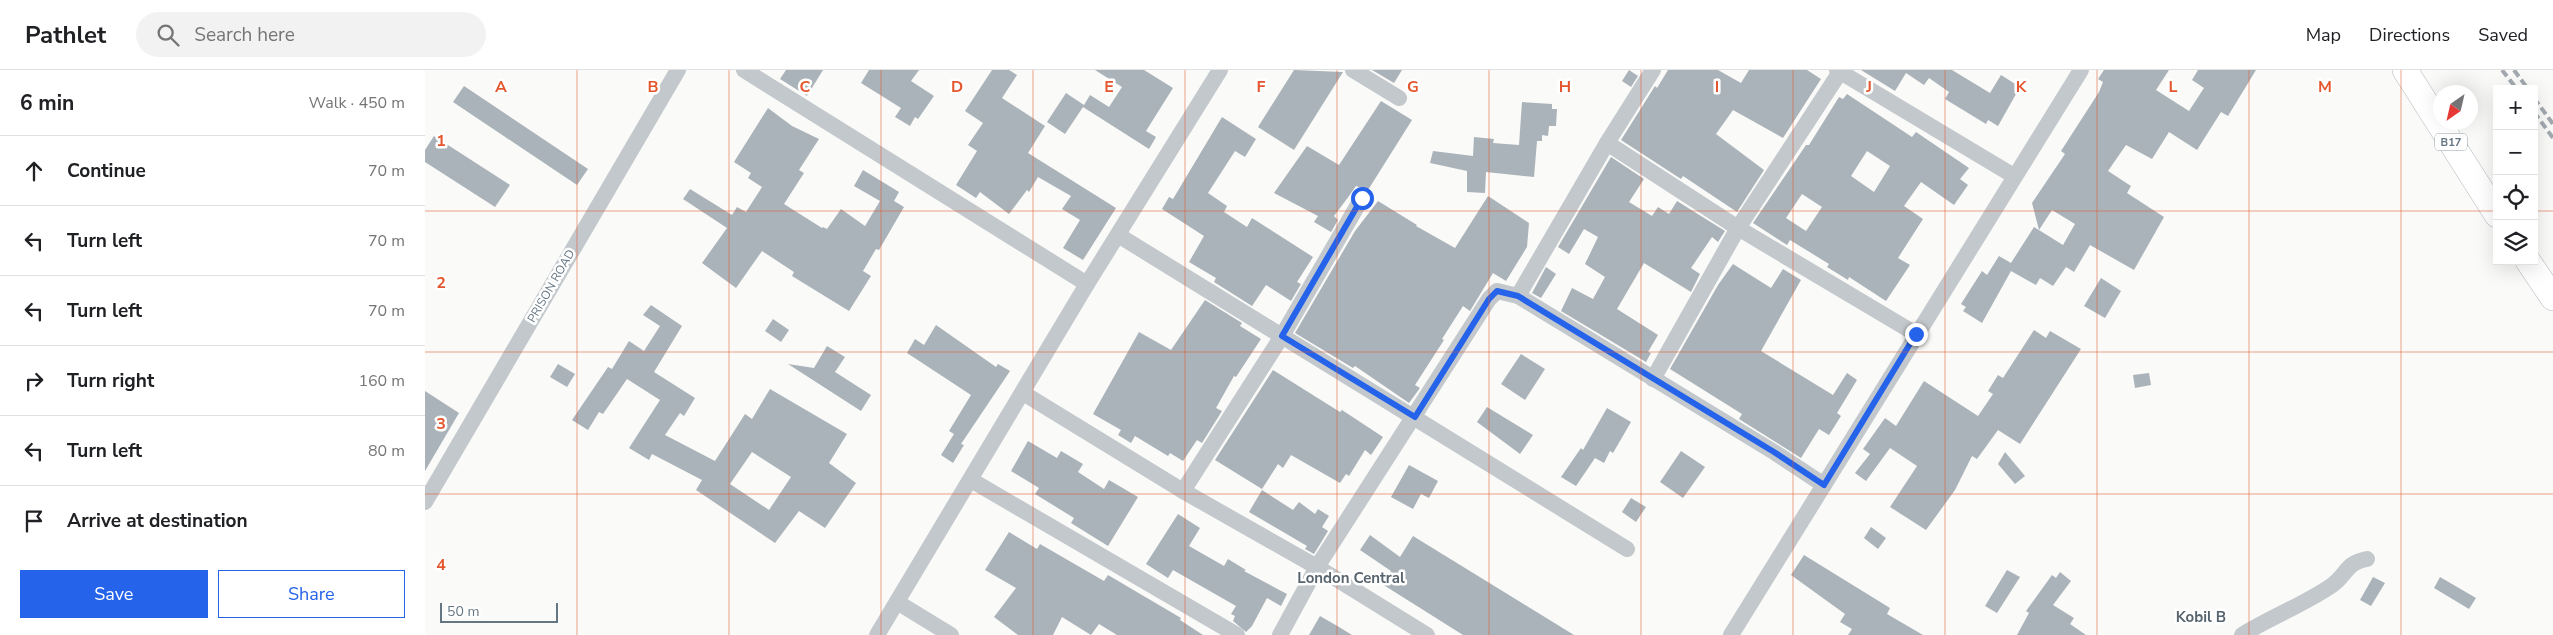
<!DOCTYPE html>
<html lang="en">
<head>
<meta charset="utf-8">
<style>
  body { margin:0; font-family:"Nunito Sans",sans-serif; background:#f2f2f2; color:#202124 }
  .controls { position:absolute; right:15px; top:15px; display:grid; overflow:hidden; border-radius:0px; box-shadow:0 5px 20px #0002 }
  .controls button { width:45px; height:45px; display:grid; place-items:center; padding:0; border:0; border-bottom:1px solid #e0e0e0; background:#fff; color:#202124; font:25px sans-serif }
  .compass { position:absolute; left:2008px; top:15px; width:45px; height:45px; border-radius:50%; background:#fff; box-shadow:0 5px 20px #0002; rotate:214deg }
  .scale { position:absolute; left:15px; bottom:12px; width:118px; box-sizing:border-box; padding-left:5px; border:2px solid #657683; border-top:0; font-size:14px; line-height:18px; white-space:nowrap; color:#657683; -webkit-text-stroke:4px #fff; paint-order:stroke }
  .stop { position:absolute; width:15px; height:15px; margin:-11px; border:4px solid #2563eb; border-radius:50%; background:#fff }
  .stop.end { background:#2563eb; border-color:#fff; box-shadow:0 1px 5px #0008 }
  .list { margin:0; padding:0; list-style:none }
  h2 { display:flex; justify-content:space-between; align-items:center; height:65px; margin:0; padding:0 20px; font-size:21px }
  h2 small { font-size:16px; font-weight:400; color:#757577 }
  .list li { display:grid; grid-template-columns:32px 1fr auto; gap:15px; align-items:center; box-sizing:border-box; height:70px; padding:0 20px; border-top:1px solid #e0e0e0 }
  .list b { display:block; font-size:19px; white-space:nowrap }
  .list em { font-size:16px; font-style:normal; color:#757577 }
  .actions { display:flex; gap:10px; padding:15px 20px }
  .actions a { flex:1; padding:11px 0; border:1px solid #2563eb; border-radius:0px; text-align:center; font-size:18px; color:#2563eb }
  .actions .main { background:#2563eb; color:#fff }
  .icon { flex:none; width:28px; height:28px; fill:none; stroke:currentColor; stroke-width:2; stroke-linecap:round; stroke-linejoin:round }
  .map { position:relative; flex:none; width:2128px; height:565px; overflow:hidden }
  header { display:flex; align-items:center; gap:30px; box-sizing:border-box; height:70px; padding:0 25px; background:#fff; border-bottom:1px solid #e0e0e0 }
  header strong { font-size:24px }
  nav { display:flex; gap:28px; margin-inline-start:auto; font-size:18px }
  .search { width:350px; height:45px; background:#f2f2f2; display:flex; align-items:center; gap:12px; box-sizing:border-box; padding:0 18px; border-radius:28px; color:#757577; font-size:19px }
  main { display:flex }
  aside { flex:1; background:#fff }
  .map>svg:first-child { display:block }
</style>
</head>
<body>
<header>
<strong>Pathlet</strong>
<div class="search"><svg class="icon" aria-label="search" viewBox="0 0 24 24"><circle cx="10" cy="10" r="6"/><path d="M15 15l6 6"/></svg>Search here</div>
<nav><a>Map</a><a>Directions</a><a>Saved</a></nav>
</header>
<main>
<aside>
<h2>6 min<small>Walk · 450 m</small></h2>
<ul class="list">
<li><svg class="icon" aria-label="ahead" viewBox="0 0 24 24"><path d="M12 20V5M6 11l6-6 6 6"/></svg><div><b>Continue</b></div><em>70 m</em></li>
<li><svg class="icon" aria-label="left" viewBox="0 0 24 24"><path d="M17 20v-9H6M10 6l-5 5 5 5"/></svg><div><b>Turn left</b></div><em>70 m</em></li>
<li><svg class="icon" aria-label="left" viewBox="0 0 24 24"><path d="M17 20v-9H6M10 6l-5 5 5 5"/></svg><div><b>Turn left</b></div><em>70 m</em></li>
<li><svg class="icon" aria-label="right" viewBox="0 0 24 24"><path d="M7 20v-9h11M14 6l5 5-5 5"/></svg><div><b>Turn right</b></div><em>160 m</em></li>
<li><svg class="icon" aria-label="left" viewBox="0 0 24 24"><path d="M17 20v-9H6M10 6l-5 5 5 5"/></svg><div><b>Turn left</b></div><em>80 m</em></li>
<li><svg class="icon" aria-label="arrive" viewBox="0 0 24 24"><path d="M6 21V4h12l-3 4 3 4H6"/></svg><div><b>Arrive at destination</b></div></li>
</ul>
<div class="actions"><a class="main">Save</a><a>Share</a></div>
</aside>
<div class="map">
<svg width="2128" height="565" viewBox="0 0 2128 565">
  <rect width="100%" height="100%" fill="#fafaf8"/>
  <g fill="#aab3b9" fill-rule="evenodd">
    <polygon points="361,0 398,0 382,26 355,9"/>
    <polygon points="444,0 494,0 486,11 509,26 493,49 490,47 485,56 470,47 476,38 436,13"/>
    <polygon points="567,0 584,0 592,5 577,28 620,56 603,83 691,138 658,190 638,178 655,150 637,139 646,126 613,107 604,122 602,120 584,144 555,122 551,128 531,115 552,81 543,75 558,53 540,41"/>
    <polygon points="670,0 719,0 748,18 721,61 731,67 724,79 658,37 640,64 622,52 641,23 659,35 665,25 684,37 697,17"/>
    <polygon points="869,0 918,2 869,80 833,57"/>
    <polygon points="947,0 977,0 969,13"/>
    <polygon points="1204,0 1213,6 1206,17 1197,11"/>
    <polygon points="1243,0 1293,0 1316,13 1324,0 1382,0 1396,9 1358,68 1308,40 1291,64 1339,100 1312,142 1258,106 1256,109 1196,70 1230,16 1232,18"/>
    <polygon points="1436,0 1527,0 1565,23 1576,5 1595,17 1573,56 1563,50 1561,54 1520,29 1524,22 1504,8 1499,15 1481,3 1470,21"/>
    <polygon points="1679,0 1744,0 1731,20 1764,41 1779,18 1767,10 1773,0 1831,0 1803,46 1796,42 1772,80 1744,62 1727,89 1701,75 1683,101 1706,116 1702,123 1739,147 1709,200 1665,175 1649,202 1641,197 1628,216 1615,208 1611,215 1586,201 1557,253 1538,241 1541,237 1536,234 1557,201 1562,205 1574,186 1586,193 1609,157 1638,175 1650,154 1627,140 1614,160 1607,133 1640,84 1636,81 1674,22 1678,12 1673,9"/>
    <polygon points="39,16 163,99 152,115 28,32"/>
    <path d="M 1422,24 L 1487,67 L 1491,62 L 1544,98 L 1535,109 L 1543,115 L 1529,135 L 1496,112 L 1479,136 L 1498,149 L 1473,188 L 1485,195 L 1461,231 L 1424,207 L 1423,210 L 1402,197 L 1404,194 L 1365,170 L 1362,175 L 1328,153 L 1381,75 L 1384,75 L 1414,27 L 1418,29 ZM 1442,81 L 1465,96 L 1449,122 L 1426,106 ZM 1377,124 L 1397,137 L 1381,161 L 1361,148 Z"/>
    <polygon points="956,31 987,50 943,120 931,116 924,126 909,146 913,150 906,162 889,152 893,146 849,123 882,76 914,95"/>
    <polygon points="1097,32 1127,34 1127,39 1132,39 1131,56 1124,56 1123,66 1117,65 1117,71 1112,71 1109,107 1061,102 1060,123 1042,122 1042,101 1005,93 1008,81 1048,86 1049,67 1069,69 1068,73 1094,75"/>
    <polygon points="343,38 367,56 394,69 374,100 379,103 359,134 397,158 398,157 402,159 416,139 440,156 455,131 429,116 438,100 474,122 469,131 479,137 454,180 451,179 438,201 446,206 424,241 367,206 369,202 337,181 311,218 277,193 302,158 258,129 265,119 307,145 312,137 321,142 337,117 323,108 326,103 309,92"/>
    <polygon points="797,47 831,69 820,87 810,81 783,123 802,136 799,142 822,157 827,148 888,187 872,212 876,214 866,231 841,215 827,236 789,212 791,208 764,192 779,166 737,139 744,127 748,129"/>
    <polygon points="9,66 85,115 70,137 0,92 0,80"/>
    <polygon points="1186,87 1219,109 1204,132 1227,146 1233,137 1244,144 1252,131 1300,161 1293,172 1287,167 1266,198 1275,204 1266,222 1219,193 1192,239 1233,265 1223,282 1226,283 1221,292 1136,241 1147,218 1168,229 1180,207 1160,194 1173,167 1159,159 1144,184 1133,177"/>
    <polygon points="1063,126 1104,153 1102,177 1081,211 1068,203 1045,241 1038,236 1017,269 1019,270 990,315 995,318 984,333 930,296 928,298 870,263 930,161 953,131 992,155 991,156 1030,178"/>
    <polygon points="1308,194 1346,218 1358,199 1376,210 1336,281 1408,325 1422,303 1432,310 1412,343 1416,346 1404,365 1394,359 1376,388 1314,349 1317,344 1245,299 1293,215"/>
    <polygon points="1121,197 1131,204 1116,228 1107,223"/>
    <polygon points="1676,208 1696,221 1680,248 1659,236"/>
    <polygon points="780,230 817,253 815,256 836,269 811,307 809,306 791,338 797,341 777,373 772,370 758,391 745,383 743,386 710,366 706,373 693,365 696,360 668,344 714,262 746,280"/>
    <path d="M 226,235 L 257,256 L 229,302 L 270,328 L 259,346 L 255,343 L 240,365 L 290,391 L 320,344 L 327,349 L 345,319 L 422,364 L 404,393 L 431,413 L 400,458 L 374,441 L 350,473 L 271,420 L 277,410 L 227,384 L 224,390 L 204,378 L 235,330 L 202,309 L 178,344 L 174,342 L 163,360 L 147,350 L 183,297 L 187,299 L 204,271 L 219,281 L 235,256 L 218,245 ZM 327,382 L 366,407 L 344,440 L 305,414 Z"/>
    <polygon points="348,249 364,260 356,272 340,261"/>
    <polygon points="511,255 571,297 573,294 585,301 536,374 539,375 528,393 516,385 529,364 524,361 546,325 482,283 490,269 499,275"/>
    <polygon points="1609,260 1621,268 1625,261 1656,279 1595,374 1573,360 1552,389 1547,386 1530,420 1501,460 1465,437 1492,396 1465,378 1441,411 1430,403 1445,384 1438,379 1460,348 1471,356 1499,311 1553,346 1568,324 1563,321 1573,305 1578,308"/>
    <polygon points="402,276 420,287 410,302 446,325 436,341 363,294 389,298"/>
    <polygon points="1096,284 1120,299 1100,330 1076,314"/>
    <polygon points="133,294 150,304 142,317 125,307"/>
    <polygon points="848,300 915,342 917,340 958,367 946,385 940,380 924,406 921,404 915,413 866,385 858,398 853,394 837,419 790,390"/>
    <polygon points="1724,303 1726,315 1710,318 1708,305"/>
    <polygon points="0,321 34,343 0,401"/>
    <polygon points="1062,337 1108,365 1095,384 1052,352"/>
    <polygon points="1182,338 1206,352 1188,383 1185,381 1179,393 1170,388 1151,416 1136,407 1156,378 1158,380"/>
    <polygon points="603,371 632,388 636,381 658,394 653,402 679,419 684,410 713,427 683,476 646,453 649,448 610,424 614,418 586,401"/>
    <polygon points="1256,381 1280,397 1258,428 1235,412"/>
    <polygon points="1580,382 1600,406 1590,414 1573,394"/>
    <polygon points="984,395 1013,411 1004,428 996,424 988,439 966,427"/>
    <polygon points="837,420 868,440 874,432 890,444 893,439 904,446 897,457 903,461 889,484 880,479 882,476 824,442"/>
    <polygon points="1206,428 1221,437 1211,452 1197,442"/>
    <polygon points="753,444 775,458 764,476 799,496 803,489 821,500 819,501 862,524 856,536 842,528 827,556 821,562 808,551 810,546 806,544 811,536 748,500 743,508 721,494"/>
    <polygon points="1446,457 1461,468 1453,479 1439,468"/>
    <polygon points="584,462 612,479 615,474 679,511 683,505 756,548 755,550 778,565 692,565 674,554 666,565 637,547 628,565 593,565 569,547 591,518 560,500"/>
    <polygon points="945,465 975,487 988,466 1149,565 1038,565 957,514 966,501 935,480"/>
    <polygon points="1379,485 1465,538 1462,544 1498,565 1423,565 1427,559 1415,552 1420,544 1366,505"/>
    <polygon points="1582,500 1595,507 1572,543 1560,536"/>
    <polygon points="1635,502 1646,511 1628,535 1649,548 1645,554 1661,565 1592,565 1604,543 1601,541 1627,505 1631,508"/>
    <polygon points="1948,507 1960,513 1946,536 1935,530"/>
    <polygon points="2015,507 2051,528 2044,539 2009,518"/>
    <polygon points="895,546 914,557 927,565 884,565"/>
  </g>
  <g fill="none" stroke-linecap="round" stroke-linejoin="round">
    <g stroke="#b5babe" stroke-width="26">
      <g id="primary">
        <polyline points="1980,0 2072,145"/>
        <polyline points="2103,191 2128,228"/>
      </g>
    </g>
    <g stroke="#c3c8cc" stroke-width="16">
      <polyline points="319,0 662,214"/>
      <polyline points="928,0 974,28"/>
      <polyline points="1412,0 1589,106"/>
      <polyline points="1182,73 1313,158 1491,264"/>
      <polyline points="693,165 1202,479"/>
      <polyline points="1093,226 1349,382 1399,415"/>
      <polyline points="1228,309 1313,158 1415,2"/>
      <polyline points="598,323 758,421 892,497 1002,565"/>
      <polyline points="546,410 812,565"/>
      <polyline points="758,421 857,266 937,128"/>
      <polyline points="0,432 253,0"/>
      <polyline points="472,532 526,565"/>
      <polyline points="452,565 662,214 795,0"/>
      <polyline points="855,565 892,497 1064,229 1072,221 1093,226 1182,73 1228,0"/>
      <polyline points="1306,565 1656,0"/>
      <path d="M 1817,565 C 1846,547 1878,535 1906,516 C 1922,505 1920,493 1942,489"/>
    </g>
    <use href="#primary" stroke="#fff" stroke-width="25"/>
    <g stroke="#a2aab0" stroke-width="4" stroke-dasharray="8 4" stroke-linecap="butt">
      <polyline points="2077,0 2092,19"/>
      <polyline points="2089,0 2103,19"/>
      <polyline points="2109,28 2128,54"/>
      <polyline points="2109,42 2128,68"/>
    </g>
  </g>
  <g fill="none" stroke-linecap="round" stroke-linejoin="round">
    <polyline stroke="#2563eb" stroke-width="6" points="937,128 857,266 990,347 1064,229 1072,221 1093,226 1349,382 1399,415 1491,264"/>
  </g>
  <path fill="none" stroke="#e4572e" stroke-width="1" stroke-opacity="0.55" d="M 152,0 L 152,565M 304,0 L 304,565M 456,0 L 456,565M 608,0 L 608,565M 760,0 L 760,565M 912,0 L 912,565M 1064,0 L 1064,565M 1216,0 L 1216,565M 1368,0 L 1368,565M 1520,0 L 1520,565M 1672,0 L 1672,565M 1824,0 L 1824,565M 1976,0 L 1976,565M 0,141 L 2072,141M 2109,141 L 2128,141M 0,282 L 2128,282M 0,424 L 2128,424"/>
  <g text-anchor="middle" dominant-baseline="central" stroke-width="5" stroke-linejoin="round" paint-order="stroke">
    <rect fill="#fff" stroke="#939fa8" stroke-width="1" x="2010" y="63.5" width="32" height="17" rx="4"/>
    <g font-size="11" font-weight="bold" fill="#657683">
      <text x="2026" y="72">B17</text>
    </g>
    <g font-size="12" fill="#657683" stroke="#fff">
      <text transform="translate(126 216) rotate(-60)">PRISON ROAD</text>
    </g>
    <g font-size="15" font-weight="bold" fill="#57646e" stroke="#fff">
      <text x="926" y="508">London Central</text>
      <text x="1776" y="547">Kobil B</text>
    </g>
  </g>
  <g font-size="16" text-anchor="middle" font-weight="bold" fill="#e4572e" stroke="#fff" stroke-width="5" stroke-linejoin="round" paint-order="stroke">
    <text x="76" y="22">A</text>
    <text x="228" y="22">B</text>
    <text x="380" y="22">C</text>
    <text x="532" y="22">D</text>
    <text x="684" y="22">E</text>
    <text x="836" y="22">F</text>
    <text x="988" y="22">G</text>
    <text x="1140" y="22">H</text>
    <text x="1292" y="22">I</text>
    <text x="1444" y="22">J</text>
    <text x="1596" y="22">K</text>
    <text x="1748" y="22">L</text>
    <text x="1900" y="22">M</text>
    <text x="16" y="76">1</text>
    <text x="16" y="218">2</text>
    <text x="16" y="359">3</text>
    <text x="16" y="500">4</text>
  </g>
</svg>
<div class="controls">
<button>+</button>
<button>−</button>
<button><svg class="icon" aria-label="locate" viewBox="0 0 24 24"><circle cx="12" cy="12" r="6"/><path d="M12 2v4M12 18v4M2 12h4M18 12h4"/></svg></button>
<button><svg class="icon" aria-label="layers" viewBox="0 0 24 24"><path d="M12 4l9 5-9 5-9-5zM3 14l9 5 9-5"/></svg></button>
</div>
<svg class="compass" viewBox="-18 -18 36 36"><path d="M0-13l5 13h-10z" fill="#e53935"/><path d="M0 13l5-13h-10z" fill="#757577"/></svg>
<div class="scale">50 m</div>
<div class="stop" style="left:937px;top:128px"></div>
<div class="stop end" style="left:1491px;top:264px"></div>
</div>
</main>
</body>
</html>
